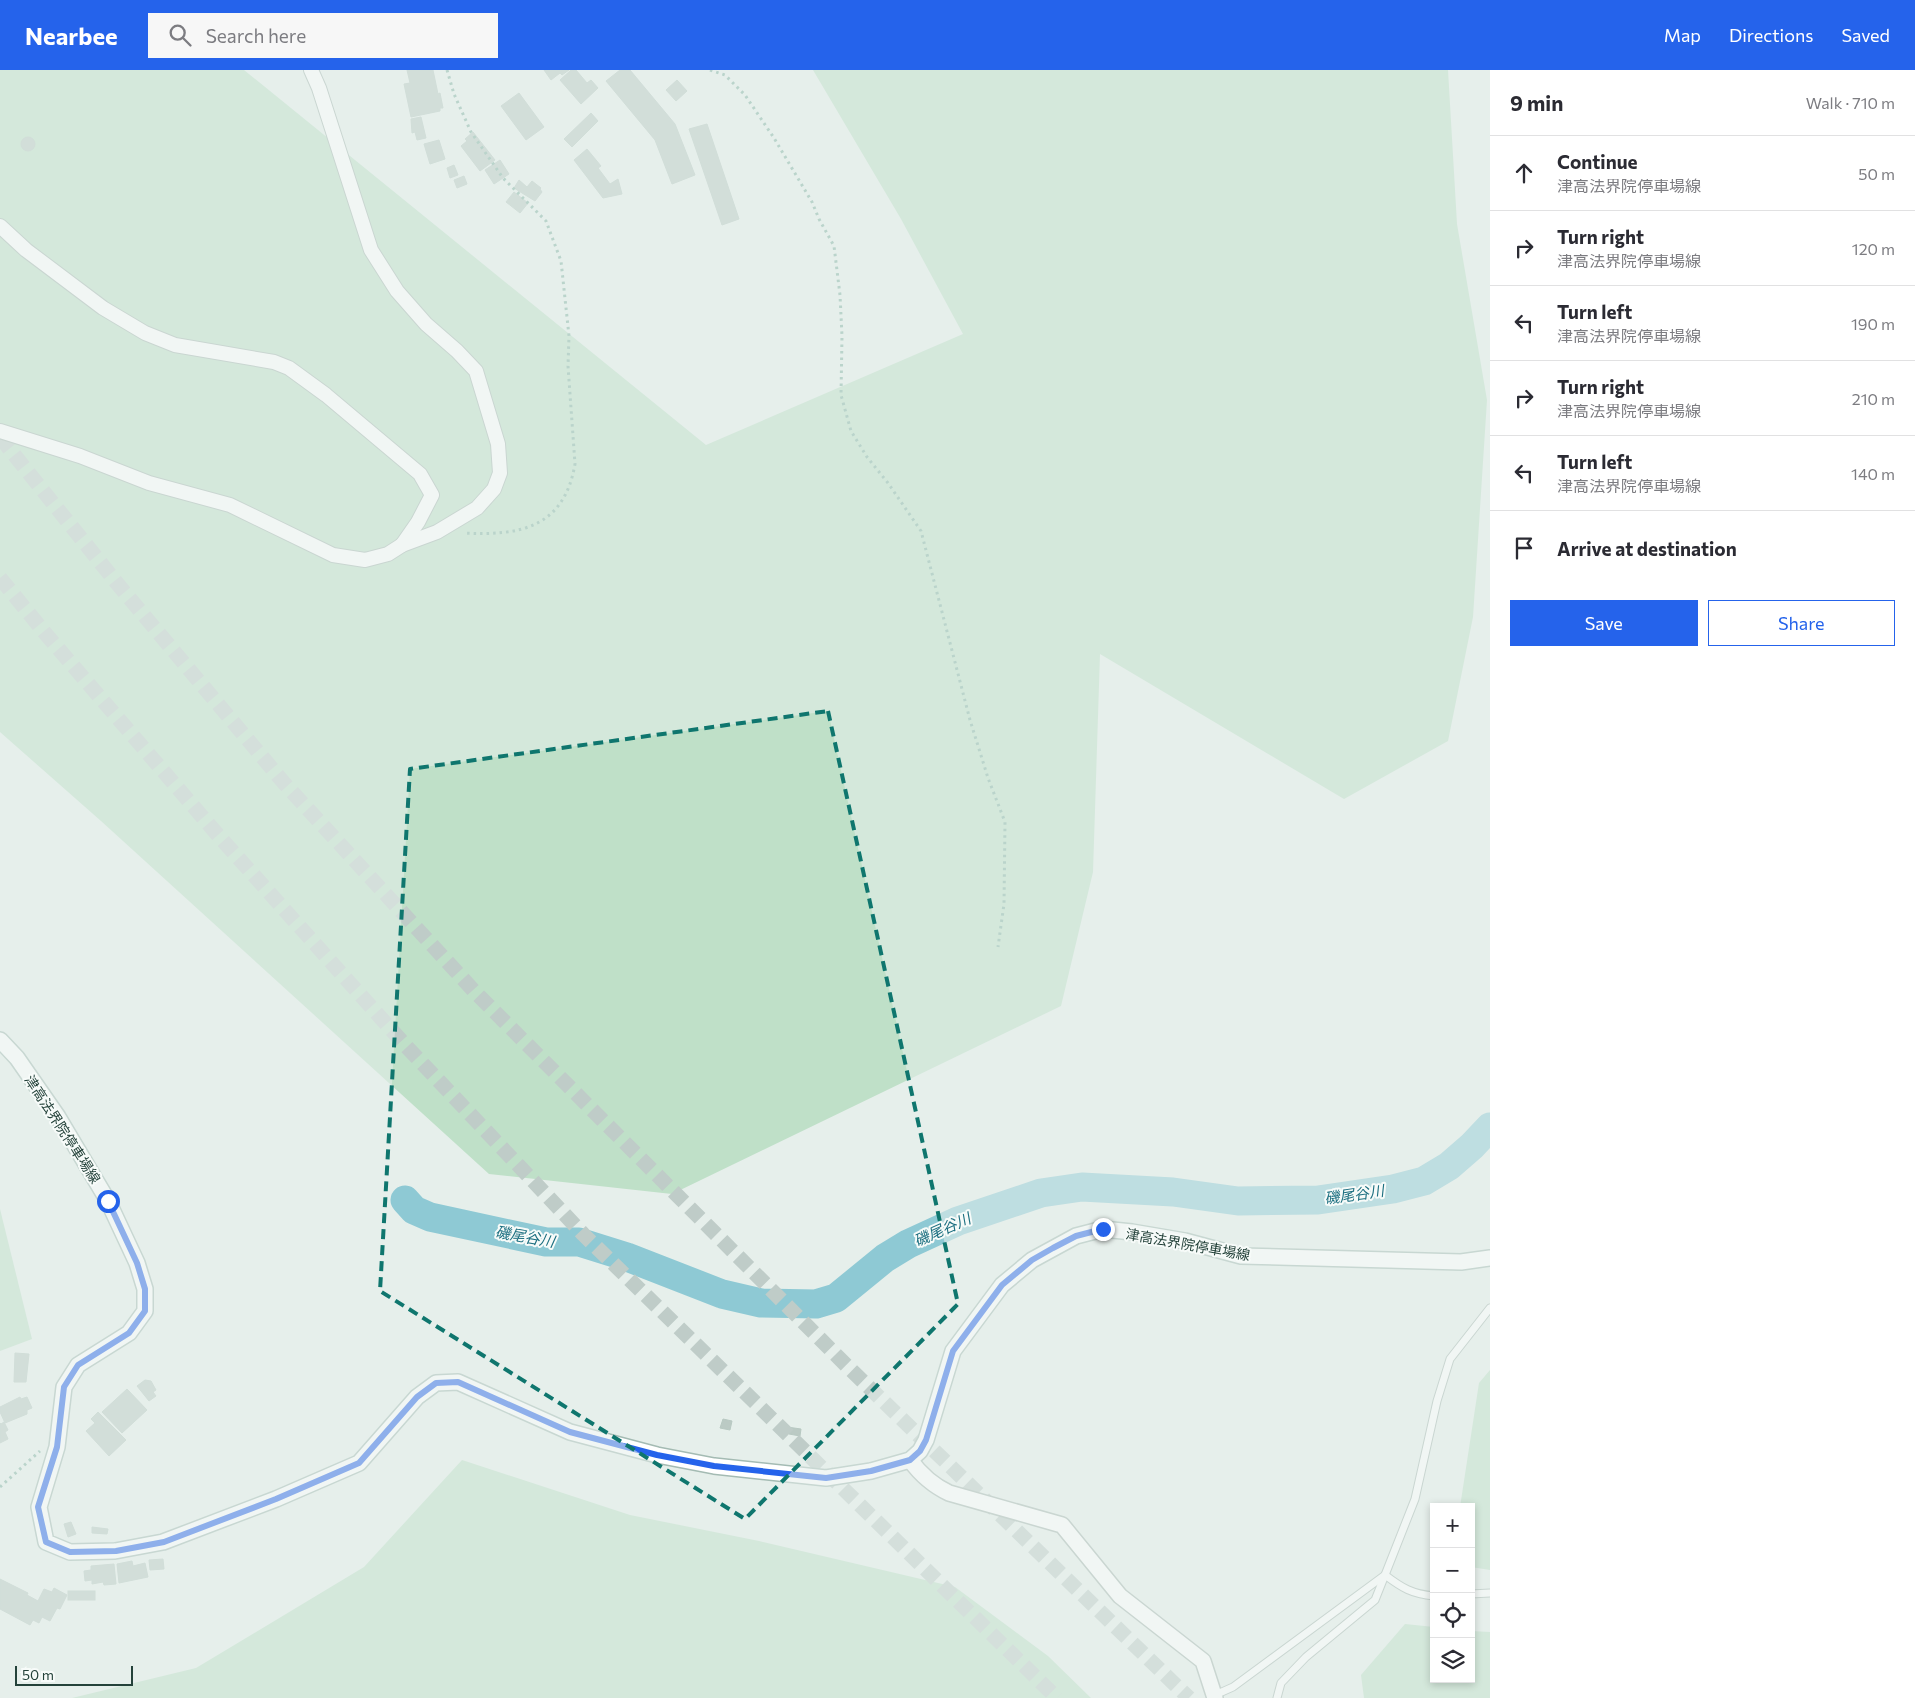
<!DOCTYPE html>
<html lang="en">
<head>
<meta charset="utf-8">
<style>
  body { margin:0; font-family:Commissioner,"Noto Sans JP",sans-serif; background:#f7f7f7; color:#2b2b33 }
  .controls { position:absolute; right:15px; bottom:15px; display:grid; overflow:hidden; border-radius:0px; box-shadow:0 2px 8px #0003 }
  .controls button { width:45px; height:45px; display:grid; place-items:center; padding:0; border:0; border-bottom:1px solid #e1e1e2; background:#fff; color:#2b2b33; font:25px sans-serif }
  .scale { position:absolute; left:15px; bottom:12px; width:118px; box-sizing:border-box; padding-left:5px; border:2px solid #24423a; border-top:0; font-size:14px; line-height:18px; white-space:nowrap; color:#24423a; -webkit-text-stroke:4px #f7fbf9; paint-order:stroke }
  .stop { position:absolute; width:15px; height:15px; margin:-11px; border:4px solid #2563eb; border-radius:50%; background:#fff }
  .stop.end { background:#2563eb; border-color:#fff; box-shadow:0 1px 5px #0008 }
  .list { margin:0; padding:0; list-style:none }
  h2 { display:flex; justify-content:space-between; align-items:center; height:65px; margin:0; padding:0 20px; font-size:21px }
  h2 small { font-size:16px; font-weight:400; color:#7c7c81 }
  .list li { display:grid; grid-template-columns:32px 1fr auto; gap:15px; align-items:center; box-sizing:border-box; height:75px; padding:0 20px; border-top:1px solid #e1e1e2 }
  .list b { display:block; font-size:19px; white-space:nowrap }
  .list p { margin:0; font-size:16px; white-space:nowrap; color:#7c7c81 }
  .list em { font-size:16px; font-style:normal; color:#7c7c81 }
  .actions { display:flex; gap:10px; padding:15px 20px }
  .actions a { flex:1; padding:11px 0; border:1px solid #2563eb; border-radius:0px; text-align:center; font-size:18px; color:#2563eb }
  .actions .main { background:#2563eb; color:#fff }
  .icon { flex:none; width:28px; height:28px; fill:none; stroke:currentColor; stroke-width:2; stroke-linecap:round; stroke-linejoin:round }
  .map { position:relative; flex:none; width:1490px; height:1628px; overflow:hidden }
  header { display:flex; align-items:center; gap:30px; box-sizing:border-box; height:70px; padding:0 25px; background:#2563eb; color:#fff }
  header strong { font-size:24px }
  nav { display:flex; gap:28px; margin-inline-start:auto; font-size:18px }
  .search { width:350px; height:45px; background:#f7f7f7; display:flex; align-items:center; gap:12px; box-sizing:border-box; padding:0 18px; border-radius:0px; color:#7c7c81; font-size:19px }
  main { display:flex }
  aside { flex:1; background:#fff }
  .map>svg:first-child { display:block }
</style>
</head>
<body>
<header>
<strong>Nearbee</strong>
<div class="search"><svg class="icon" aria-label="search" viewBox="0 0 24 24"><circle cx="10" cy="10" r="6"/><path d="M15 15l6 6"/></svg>Search here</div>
<nav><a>Map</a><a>Directions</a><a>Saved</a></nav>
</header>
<main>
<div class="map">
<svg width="1490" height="1628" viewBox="0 0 1490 1628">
  <rect width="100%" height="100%" fill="#e6efeb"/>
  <g fill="#bfe0c8">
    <polygon points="0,0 244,0 706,375 963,264 901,149 813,0 1448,0 1457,154 1487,330 1473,547 1448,671 1344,729 1100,584 1093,802 1061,936 672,1124 489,1104 101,751 0,662"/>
    <polygon points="0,1139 32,1269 0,1281"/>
    <polygon points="1490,1300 1490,1500 1471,1497 1471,1437 1460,1437 1479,1313"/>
    <polygon points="462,1390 630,1445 759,1471 955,1517 1048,1586 1091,1628 72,1628 196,1598 364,1497"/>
    <polygon points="1405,1554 1434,1557 1434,1609 1471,1609 1471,1561 1490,1562 1490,1628 1364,1628 1361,1605"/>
  </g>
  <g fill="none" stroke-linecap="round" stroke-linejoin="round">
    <polyline stroke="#8ec9d4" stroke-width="29" points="405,1130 414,1140 430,1147 546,1172 579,1172 627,1187 722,1224 761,1233 816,1234 836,1228 885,1188 908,1174 958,1151 1041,1123 1082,1117 1173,1122 1238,1131 1318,1130 1393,1119 1424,1111 1449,1096 1472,1076 1490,1057"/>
  </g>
  <g fill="#bbcac4" stroke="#b8c9c2">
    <polygon points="407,0 433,0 438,24 440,23 443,38 440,38 440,41 411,47 404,14 410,13"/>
    <polygon points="544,0 569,0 562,5 560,3 551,10"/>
    <polygon points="571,0 576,0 587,13 591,10 598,18 581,34 560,10"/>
    <polygon points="620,0 630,0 675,54 695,105 672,114 655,70 606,11"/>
    <polygon points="677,10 687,21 676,31 666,20"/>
    <polygon points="519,23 544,57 526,70 501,36"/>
    <polygon points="591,43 598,51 572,77 564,69"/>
    <polygon points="421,47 426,68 417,70 415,62 412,63 411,49"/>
    <polygon points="707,54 739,149 722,155 689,59"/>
    <polygon points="473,62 495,90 480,101 461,76 467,71 465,69"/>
    <circle cx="28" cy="74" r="7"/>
    <polygon points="439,70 445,89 430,94 424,74"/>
    <polygon points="587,79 601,96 598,98 610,114 618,109 622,124 603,128 574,90"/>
    <polygon points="500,90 509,104 494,114 485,100"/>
    <polygon points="454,95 458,105 450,108 447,98"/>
    <polygon points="464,106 467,114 457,118 454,110"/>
    <polygon points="519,110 527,117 532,111 541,118 540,119 542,122 535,131 514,118"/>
    <polygon points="514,122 528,133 520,143 506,132"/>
    <polygon points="15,1283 29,1284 26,1312 14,1312"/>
    <polygon points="145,1310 151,1311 156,1320 153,1322 156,1326 149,1331 137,1316"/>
    <polygon points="127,1319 147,1340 122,1363 102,1342"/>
    <polygon points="20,1327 21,1329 27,1327 32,1338 27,1340 27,1344 5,1353 0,1342 0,1337"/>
    <polygon points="98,1342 126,1370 109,1386 86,1361 95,1353 91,1349"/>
    <polygon points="723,1349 732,1351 730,1360 720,1358"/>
    <polygon points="4,1352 8,1360 5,1362 8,1369 0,1373 0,1353 1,1354"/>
    <polygon points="787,1357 801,1359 800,1366 789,1364 789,1362 787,1362"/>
    <polygon points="71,1452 76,1464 68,1467 64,1454"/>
    <polygon points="92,1457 108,1459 107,1464 92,1463"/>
    <polygon points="163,1489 164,1499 150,1500 149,1490"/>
    <polygon points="132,1491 133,1496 145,1493 148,1507 119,1513 117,1494"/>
    <polygon points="114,1494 116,1514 104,1515 103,1512 92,1514 92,1510 85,1511 84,1501 91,1500 91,1496"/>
    <polygon points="0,1509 28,1523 27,1525 38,1531 44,1519 52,1522 54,1518 67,1525 60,1539 57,1538 50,1551 42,1547 39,1553 33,1550 30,1555 0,1539"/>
    <rect x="68" y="1521" width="27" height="9"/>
  </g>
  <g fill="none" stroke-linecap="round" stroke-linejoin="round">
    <g stroke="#bfccc8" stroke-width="15" stroke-dasharray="15 8" stroke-linecap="butt">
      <polyline points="0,367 116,512 284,713 474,921 847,1296 1189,1628"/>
      <polyline points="0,508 45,563 217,764 405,975 583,1164 1057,1628"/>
    </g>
    <g stroke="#a8b8b2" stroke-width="9">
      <g id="service">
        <polyline points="1471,1524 1490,1523"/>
        <polyline points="1215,1625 1233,1617 1385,1505 1415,1429 1437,1331 1450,1289 1490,1238"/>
        <path d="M 1277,1628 L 1281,1613 L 1306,1587 L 1375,1530 L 1385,1505 C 1402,1518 1412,1524 1434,1526"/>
      </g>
    </g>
    <g stroke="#a8b8b2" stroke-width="16">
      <g id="minor">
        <polyline points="0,156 26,180 103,238 145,263 175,275 274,292 289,298 326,325 420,404 432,425 418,452 402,475"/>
        <polyline points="0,361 80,386 149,413 230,435 333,485 365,490 388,484 402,475 437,462 477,438 494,419 500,403 498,374 476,301 457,281 426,254 397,221 371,180 319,18 311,0"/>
      </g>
    </g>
    <g stroke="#a8b8b2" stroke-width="18">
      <path id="tertiary" d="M 910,1390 C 921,1405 932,1415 949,1423 L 1062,1455 L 1120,1526 L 1203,1591 L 1215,1628"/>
    </g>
    <g stroke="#a4bbb3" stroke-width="18">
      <polyline id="secondary" points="0,970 17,988 58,1047 108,1131 137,1193 145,1219 145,1241 129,1263 78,1295 64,1317 57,1377 39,1437 46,1472 70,1482 115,1481 163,1472 276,1429 359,1393 417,1327 436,1313 458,1312 570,1362 657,1385 714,1396 826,1408 871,1401 910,1390 920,1381 926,1370 953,1281 1002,1215 1032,1190 1076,1166 1103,1159 1132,1162 1185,1171 1241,1186 1461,1192 1490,1188"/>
    </g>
    <g stroke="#86b3a5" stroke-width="3" stroke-dasharray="2.5 4" stroke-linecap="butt">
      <path d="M 447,0 L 454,24 L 471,62 L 503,108 L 546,151 L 561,191 L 569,266 L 568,296 L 575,394 C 564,458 520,466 463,463"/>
      <polyline points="710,0 725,5 745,25 774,68 812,132 819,149 834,176 840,225 842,266 841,325 851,361 867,387 888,413 921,461 970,650 988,708 1005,752 1004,834 998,877"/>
      <polyline points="0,1417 40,1381"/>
    </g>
    <use href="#service" stroke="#fff" stroke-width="7"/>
    <use href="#minor" stroke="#fff" stroke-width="14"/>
    <use href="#tertiary" stroke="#fff" stroke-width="15"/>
    <use href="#secondary" stroke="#fff" stroke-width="15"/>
  </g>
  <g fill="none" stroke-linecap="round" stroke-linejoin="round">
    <polyline stroke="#2563eb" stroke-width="6" points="108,1131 137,1193 145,1219 145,1241 129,1263 78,1295 64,1317 57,1377 38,1437 46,1472 70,1482 116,1481 164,1472 276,1429 359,1393 417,1327 436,1313 458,1312 570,1362 657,1385 714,1396 826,1408 871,1401 910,1390 920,1381 926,1370 953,1281 1002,1215 1032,1190 1053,1178 1076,1166 1103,1159"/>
  </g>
  <path d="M0 0H1490V1628H0ZM 828,641 L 958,1234 L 745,1449 L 380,1221 L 410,699 Z" fill="#e6efeb" fill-opacity=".55" fill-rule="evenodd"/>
  <path fill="none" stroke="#0f766e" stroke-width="4" stroke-dasharray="10 6" stroke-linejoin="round" d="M 828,641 L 958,1234 L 745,1449 L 380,1221 L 410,699 Z"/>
  <g text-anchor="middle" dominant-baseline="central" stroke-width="4" stroke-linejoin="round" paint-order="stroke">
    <g font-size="14" fill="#24423a" stroke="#f7fbf9">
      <text transform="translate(63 1059) rotate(57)">津高法界院停車場線</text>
      <text transform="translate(1188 1174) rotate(10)">津高法界院停車場線</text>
    </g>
    <g font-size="15" font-style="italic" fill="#1c6f80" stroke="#f7fbf9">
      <text transform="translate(1354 1124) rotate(-8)">磯尾谷川</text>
      <text transform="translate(942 1159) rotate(-24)">磯尾谷川</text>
      <text transform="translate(525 1166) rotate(10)">磯尾谷川</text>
    </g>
  </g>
</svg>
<div class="controls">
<button>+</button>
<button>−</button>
<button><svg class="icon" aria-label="locate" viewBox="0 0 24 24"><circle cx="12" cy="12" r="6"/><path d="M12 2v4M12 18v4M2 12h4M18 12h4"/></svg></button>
<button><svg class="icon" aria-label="layers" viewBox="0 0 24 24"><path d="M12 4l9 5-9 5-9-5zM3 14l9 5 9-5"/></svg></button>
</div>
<div class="scale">50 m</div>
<div class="stop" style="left:108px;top:1131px"></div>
<div class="stop end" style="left:1103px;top:1159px"></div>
</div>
<aside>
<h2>9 min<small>Walk · 710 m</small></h2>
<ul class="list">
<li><svg class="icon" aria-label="ahead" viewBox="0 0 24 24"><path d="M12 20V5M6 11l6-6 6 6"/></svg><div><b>Continue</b><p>津高法界院停車場線</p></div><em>50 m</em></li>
<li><svg class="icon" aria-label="right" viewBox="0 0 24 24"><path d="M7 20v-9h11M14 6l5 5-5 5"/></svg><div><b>Turn right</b><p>津高法界院停車場線</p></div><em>120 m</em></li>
<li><svg class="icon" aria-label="left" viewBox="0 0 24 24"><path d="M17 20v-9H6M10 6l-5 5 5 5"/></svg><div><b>Turn left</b><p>津高法界院停車場線</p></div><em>190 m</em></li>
<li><svg class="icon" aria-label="right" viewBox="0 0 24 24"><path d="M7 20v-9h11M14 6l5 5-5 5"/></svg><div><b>Turn right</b><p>津高法界院停車場線</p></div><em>210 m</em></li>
<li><svg class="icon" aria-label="left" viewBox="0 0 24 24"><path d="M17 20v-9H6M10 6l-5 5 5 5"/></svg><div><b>Turn left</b><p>津高法界院停車場線</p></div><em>140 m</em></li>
<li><svg class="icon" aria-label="arrive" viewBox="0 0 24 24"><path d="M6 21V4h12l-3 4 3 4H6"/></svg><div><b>Arrive at destination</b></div></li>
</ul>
<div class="actions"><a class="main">Save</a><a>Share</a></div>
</aside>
</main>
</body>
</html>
